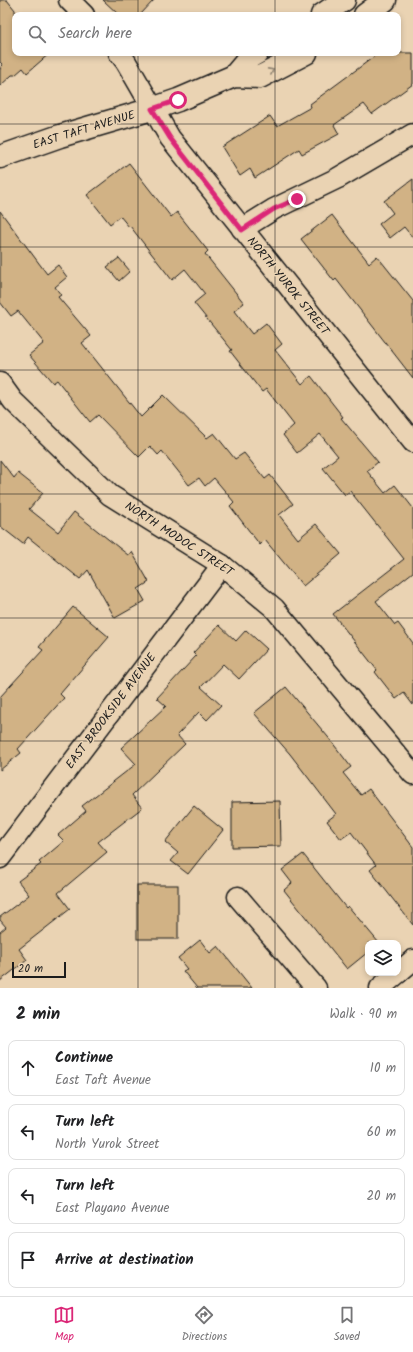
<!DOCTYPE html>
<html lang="en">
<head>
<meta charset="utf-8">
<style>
  body { margin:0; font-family:Kalam,sans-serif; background:#f2f2f2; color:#202124 }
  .controls { position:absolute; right:12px; bottom:12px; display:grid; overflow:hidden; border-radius:8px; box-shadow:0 2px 6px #0003 }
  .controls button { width:36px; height:36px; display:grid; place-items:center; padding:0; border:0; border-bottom:1px solid #e0e0e0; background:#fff; color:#202124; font:20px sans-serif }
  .scale { position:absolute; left:12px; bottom:10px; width:54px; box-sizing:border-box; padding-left:4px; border:2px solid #1c1c1c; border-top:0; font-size:11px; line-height:14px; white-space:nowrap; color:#1c1c1c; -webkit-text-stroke:3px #ead3b3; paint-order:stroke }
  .stop { position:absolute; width:12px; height:12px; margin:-9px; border:3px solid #db2777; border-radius:50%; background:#fff }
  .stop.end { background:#db2777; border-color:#fff; box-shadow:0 1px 4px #0008 }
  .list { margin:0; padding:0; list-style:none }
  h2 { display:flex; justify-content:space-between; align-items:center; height:52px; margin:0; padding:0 16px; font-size:17px }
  h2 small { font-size:13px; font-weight:400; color:#757577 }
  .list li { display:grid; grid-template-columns:26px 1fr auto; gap:12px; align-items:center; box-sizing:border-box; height:56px; margin:0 8px 8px; padding:0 8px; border:1px solid #e0e0e0; border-radius:8px }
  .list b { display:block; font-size:15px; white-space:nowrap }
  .list p { margin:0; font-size:13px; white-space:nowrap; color:#757577 }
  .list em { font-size:13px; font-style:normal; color:#757577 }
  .icon { flex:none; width:22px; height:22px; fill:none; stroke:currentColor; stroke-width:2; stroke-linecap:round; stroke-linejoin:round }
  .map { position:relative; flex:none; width:413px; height:988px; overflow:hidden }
  .search { position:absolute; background:#fff; box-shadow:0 2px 6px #0003; left:12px; right:12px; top:12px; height:44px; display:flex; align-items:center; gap:10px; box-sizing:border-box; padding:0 14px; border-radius:8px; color:#757577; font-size:15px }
  .sheet { height:308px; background:#fff }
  nav { display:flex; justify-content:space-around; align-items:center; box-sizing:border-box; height:56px; border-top:1px solid #e0e0e0; background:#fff; font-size:11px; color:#757577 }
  nav a { display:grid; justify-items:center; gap:2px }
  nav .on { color:#db2777 }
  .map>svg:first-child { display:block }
</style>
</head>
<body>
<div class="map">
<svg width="413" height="988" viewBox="0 0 413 988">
  <rect width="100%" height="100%" fill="#ead3b3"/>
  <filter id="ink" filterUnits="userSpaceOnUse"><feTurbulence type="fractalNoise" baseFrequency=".025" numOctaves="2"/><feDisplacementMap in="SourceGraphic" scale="8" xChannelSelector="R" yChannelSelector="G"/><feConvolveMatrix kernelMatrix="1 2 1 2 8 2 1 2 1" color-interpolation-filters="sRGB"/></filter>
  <g filter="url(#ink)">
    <g fill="#d1b285" stroke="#1c1c1c">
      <polygon points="0,0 7,0 15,10 15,53 50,53 27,73 23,68 15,75 12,75 0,86 0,70 2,64 0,62"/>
      <polygon points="103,0 154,0 140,15 119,15"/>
      <polygon points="379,53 413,53 413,84 372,114 364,104 334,125 339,134 302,154 299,149 255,178 250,169 240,176 222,147 270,116 277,126 311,107 310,104"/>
      <polygon points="129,163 171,217 177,212 208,251 205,254 244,303 234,311 252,334 266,323 282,344 275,350 302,384 311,376 343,417 341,418 378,462 367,471 385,493 395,485 413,508 413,572 376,601 395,625 398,623 413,643 413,705 404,693 396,699 375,672 377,670 333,614 404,559 350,491 345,495 323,468 338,456 320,434 297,453 283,435 294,425 266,389 262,392 230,351 232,350 194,303 205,294 185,269 172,280 130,226 129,227 120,216 110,224 87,195"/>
      <polygon points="413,179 413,238 404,227 390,238 379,224 393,213 384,201"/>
      <polygon points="0,211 47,274 58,265 67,277 55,287 61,295 58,297 91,336 82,343 141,417 163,395 207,438 214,433 235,459 244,453 265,479 270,475 293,504 279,515 298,539 316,524 341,554 303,586 265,540 260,545 230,506 234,502 214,478 205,486 199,478 189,485 162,451 158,455 150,446 139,457 98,415 90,422 57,380 53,383 29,355 44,343 18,311 11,316 0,302"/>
      <polygon points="332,215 369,263 377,256 413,301 413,378 336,279 334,281 301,239"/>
      <polygon points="119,258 130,271 119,281 107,267"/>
      <polygon points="0,460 14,478 18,473 43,493 29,509 58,532 74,512 128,555 132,552 149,582 138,589 145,601 115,618 88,570 80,579 28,537 23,544 0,526"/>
      <polygon points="73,607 109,637 60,694 64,698 18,749 21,753 0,770 0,697 43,650 39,647"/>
      <polygon points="219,625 236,641 246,630 267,649 239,679 223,664 201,687 221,705 207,720 199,712 177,735 185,744 132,795 142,808 98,842 107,852 58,893 70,909 19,949 27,960 0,981 0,932 6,927 0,920 0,917 29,895 18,881 41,864 39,862 64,841 58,835 86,811 82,806 136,764 121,748 166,706 157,698 196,656 193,653"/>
      <polygon points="286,687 328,737 351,767 343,773 361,795 369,789 413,847 413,925 370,870 376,865 351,832 341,839 327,821 336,814 290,754 254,713"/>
      <polygon points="280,801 281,846 232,847 232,802"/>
      <polygon points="194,806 223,830 188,874 171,861 178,853 165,842"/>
      <polygon points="303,854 346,908 348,906 379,943 368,943 368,952 347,969 284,890 292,883 282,870"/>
      <rect x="137" y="885" width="41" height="54"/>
      <polygon points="200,940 210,953 218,946 252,988 197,988 183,971 187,969 178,958"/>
    </g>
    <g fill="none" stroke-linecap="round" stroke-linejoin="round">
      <g stroke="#1c1c1c" stroke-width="23">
        <g id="street">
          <polyline points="69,0 84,15"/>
          <polyline points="119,53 126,62 170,138 413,442"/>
          <polyline points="242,229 274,209 338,178 413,134"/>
          <polyline points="0,383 13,401 110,495 222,565 274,608 413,774"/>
          <polyline points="0,858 222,565"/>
          <polyline points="238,897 316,988"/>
          <polyline points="398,973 413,960"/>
          <polyline points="380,988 398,973"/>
        </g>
      </g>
      <g stroke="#1c1c1c" stroke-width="25">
        <g id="secondary">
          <polyline points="322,15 344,0"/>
          <polyline points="365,15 385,0"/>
          <polyline points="234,76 250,57 257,53"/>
          <polyline points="0,157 60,136 152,109 178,100 234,76 260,77 306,53"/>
        </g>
      </g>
      <use href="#street" stroke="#ead3b3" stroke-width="20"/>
      <use href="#secondary" stroke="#ead3b3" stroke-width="22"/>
    </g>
    <defs><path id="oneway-chevron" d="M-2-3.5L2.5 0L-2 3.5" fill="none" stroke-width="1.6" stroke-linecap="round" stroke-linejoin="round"/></defs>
    <use stroke="#8d816f" href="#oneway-chevron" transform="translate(271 71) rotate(-28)"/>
  </g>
  <g fill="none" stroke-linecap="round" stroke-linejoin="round" filter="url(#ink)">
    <polyline stroke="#db2777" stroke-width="5" points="178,100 152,109 170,138 242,230 274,209 297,199"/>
  </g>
  <path fill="none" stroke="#1c1c1c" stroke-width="1" stroke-opacity="0.55" d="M 138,0 L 138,15M 275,0 L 275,15M 138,53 L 138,988M 275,53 L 275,988M 0,124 L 413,124M 0,247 L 413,247M 0,370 L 413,370M 0,494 L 413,494M 0,618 L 413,618M 0,741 L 413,741M 0,864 L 413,864"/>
  <g text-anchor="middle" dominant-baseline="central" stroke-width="3" stroke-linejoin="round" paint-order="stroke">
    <g font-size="12" fill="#1c1c1c" stroke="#ead3b3">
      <text transform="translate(84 130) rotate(-17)">EAST TAFT AVENUE</text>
      <text transform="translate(288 286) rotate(51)">NORTH YUROK STREET</text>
      <text transform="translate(179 539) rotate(33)">NORTH MODOC STREET</text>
      <text transform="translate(111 711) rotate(-53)">EAST BROOKSIDE AVENUE</text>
    </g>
  </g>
</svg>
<div class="controls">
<button><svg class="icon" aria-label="layers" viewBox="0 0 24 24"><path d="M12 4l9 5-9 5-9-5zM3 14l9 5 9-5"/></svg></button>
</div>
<div class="scale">20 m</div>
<div class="stop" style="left:178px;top:100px"></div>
<div class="stop end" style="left:297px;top:199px"></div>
<div class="search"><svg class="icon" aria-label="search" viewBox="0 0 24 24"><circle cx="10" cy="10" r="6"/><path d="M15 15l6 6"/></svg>Search here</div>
</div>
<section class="sheet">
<h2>2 min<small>Walk · 90 m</small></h2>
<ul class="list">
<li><svg class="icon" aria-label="ahead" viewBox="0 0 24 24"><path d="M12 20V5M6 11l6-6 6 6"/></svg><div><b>Continue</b><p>East Taft Avenue</p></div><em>10 m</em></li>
<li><svg class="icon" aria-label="left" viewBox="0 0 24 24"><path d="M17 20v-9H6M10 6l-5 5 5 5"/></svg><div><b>Turn left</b><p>North Yurok Street</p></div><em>60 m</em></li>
<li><svg class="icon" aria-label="left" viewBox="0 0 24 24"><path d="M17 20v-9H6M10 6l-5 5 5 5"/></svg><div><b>Turn left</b><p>East Playano Avenue</p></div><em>20 m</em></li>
<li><svg class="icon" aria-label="arrive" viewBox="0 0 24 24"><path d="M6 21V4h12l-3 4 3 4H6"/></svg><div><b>Arrive at destination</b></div></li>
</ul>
</section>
<nav>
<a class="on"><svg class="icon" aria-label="map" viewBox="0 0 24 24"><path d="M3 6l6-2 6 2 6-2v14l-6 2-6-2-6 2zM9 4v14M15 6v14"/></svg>Map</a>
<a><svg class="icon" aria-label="directions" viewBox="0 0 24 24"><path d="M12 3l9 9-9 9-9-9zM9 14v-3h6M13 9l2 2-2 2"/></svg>Directions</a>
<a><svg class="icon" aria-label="saved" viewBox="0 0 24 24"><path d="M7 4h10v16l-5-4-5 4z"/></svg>Saved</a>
</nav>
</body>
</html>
